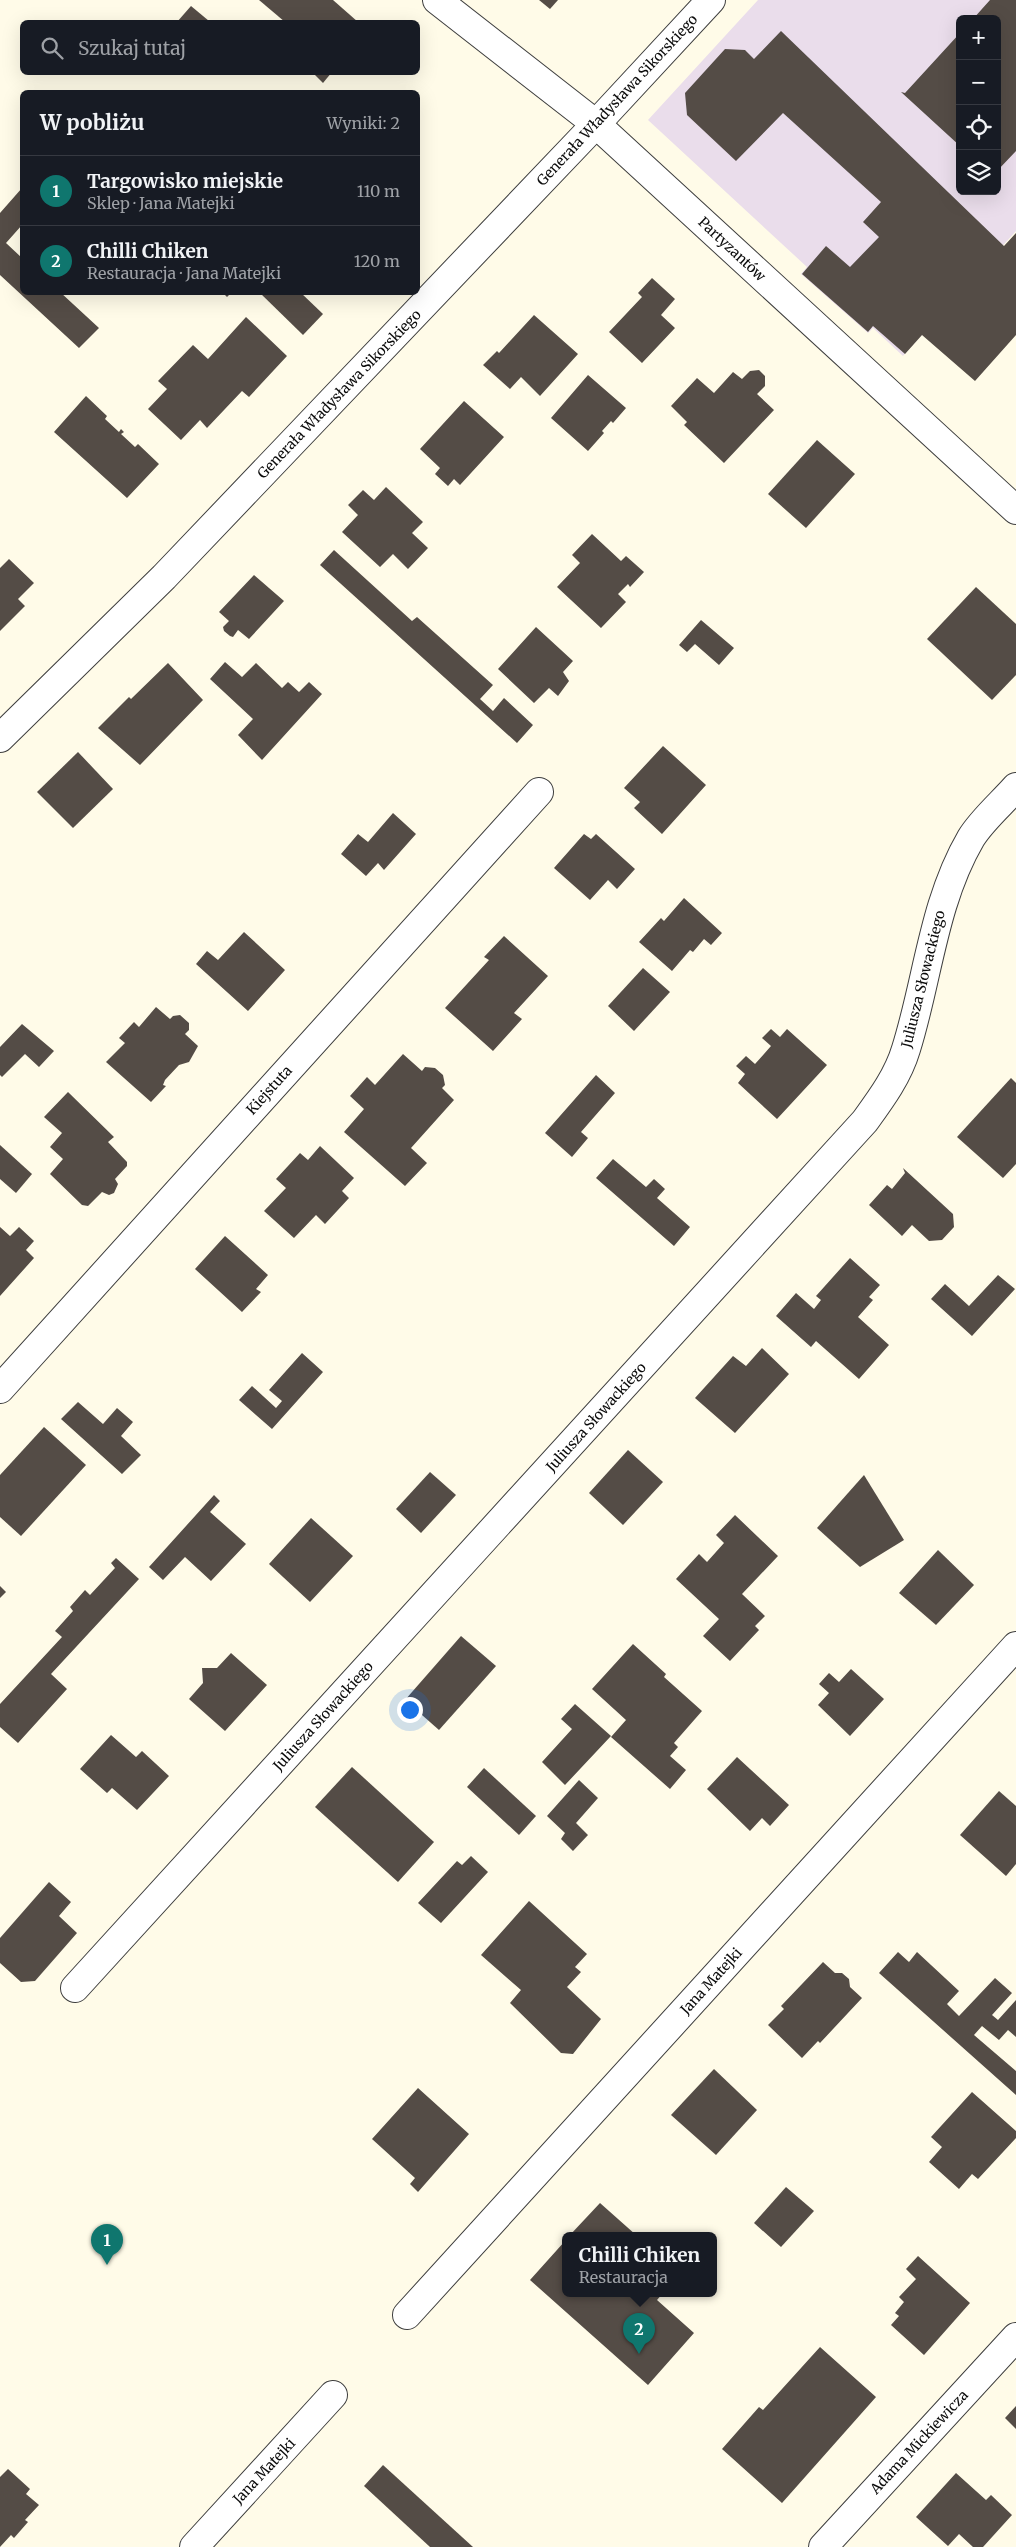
<!DOCTYPE html>
<html lang="pl">
<head>
<meta charset="utf-8">
<style>
  body { margin:0; font-family:Merriweather,serif; background:#242831; color:#f1f3f6 }
  .controls { position:absolute; right:15px; top:15px; display:grid; overflow:hidden; border-radius:8px; box-shadow:0 5px 20px #0002 }
  .controls button { width:45px; height:45px; display:grid; place-items:center; padding:0; border:0; border-bottom:1px solid #363941; background:#171b24; color:#f1f3f6; font:25px sans-serif }
  .you { position:absolute; left:409px; top:1709px; width:18px; height:18px; margin:-12px; border:4px solid #fff; border-radius:50%; background:#1a73e8; box-shadow:0 0 0 8px #1a73e833 }
  .badge { display:grid; place-items:center; width:32px; height:32px; border-radius:50%; background:#0f766e; color:#fff; font-size:16px; font-weight:700 }
  .pin { position:absolute; translate:-50% -41px; filter:drop-shadow(0 1px 2px #0008) }
  .pin::after { content:''; position:absolute; top:26px; width:18px; height:15px; background:inherit; clip-path:polygon(0 0,100% 0,50% 100%) }
  .popup { position:absolute; left:562px; top:2232px; width:155px; height:65px; box-sizing:border-box; display:grid; place-content:center; border-radius:8px; background:#171b24; filter:drop-shadow(0 1px 4px #0005); font-size:16px; white-space:nowrap; color:#9ea1a6 }
  .popup b { font-size:19px; color:#f1f3f6 }
  .popup::after { content:''; position:absolute; left:50%; top:100%; margin-left:-10px; border:10px solid transparent; border-top-color:#171b24 }
  .list { margin:0; padding:0; list-style:none }
  h2 { display:flex; justify-content:space-between; align-items:center; height:65px; margin:0; padding:0 20px; font-size:21px }
  h2 small { font-size:16px; font-weight:400; color:#9ea1a6 }
  .list li { display:grid; grid-template-columns:32px 1fr auto; gap:15px; align-items:center; box-sizing:border-box; height:70px; padding:0 20px; border-top:1px solid #363941 }
  .list b { display:block; font-size:19px; white-space:nowrap }
  .list p { margin:0; font-size:16px; white-space:nowrap; color:#9ea1a6 }
  .list em { font-size:16px; font-style:normal; color:#9ea1a6 }
  .icon { flex:none; width:28px; height:28px; fill:none; stroke:currentColor; stroke-width:2; stroke-linecap:round; stroke-linejoin:round }
  .map { position:relative; flex:none; width:1016px; height:2547px; overflow:hidden }
  .search { position:absolute; background:#171b24; box-shadow:0 5px 20px #0002; left:20px; top:20px; width:400px; height:55px; display:flex; align-items:center; gap:12px; box-sizing:border-box; padding:0 18px; border-radius:8px; color:#9ea1a6; font-size:19px }
  .panel { position:absolute; background:#171b24; box-shadow:0 5px 20px #0002; left:20px; top:90px; width:400px; height:205px; border-radius:8px }
  .map>svg:first-child { display:block }
</style>
</head>
<body>
<div class="map">
<svg width="1016" height="2547" viewBox="0 0 1016 2547">
  <rect width="100%" height="100%" fill="#fffbe8"/>
  <path fill="#eaddeb" fill-rule="evenodd" d="M 758,0 L 1016,0 L 1016,231 L 903,356 L 873,328 L 868,333 L 801,274 L 807,267 L 648,120 ZM 960,19 L 997,19 L 997,191 L 960,191 Z"/>
  <g fill="#544c46">
    <polygon points="259,0 333,0 358,22 285,22"/>
    <polygon points="539,0 558,0 550,9"/>
    <polygon points="990,0 1016,0 1016,151 997,171 997,19 973,19"/>
    <polygon points="191,6 209,21 208,22 177,22"/>
    <polygon points="781,31 1004,246 1016,233 1016,335 975,381 922,335 905,354 873,326 868,332 802,274 826,246 850,267 879,237 863,222 881,202 783,113 736,161 687,115 685,93 725,49 745,50 754,59"/>
    <polygon points="960,33 960,146 901,92 905,93"/>
    <polygon points="312,72 332,72 323,83"/>
    <polygon points="22,188 22,225 6,243 22,258 22,292 60,292 99,328 79,348 0,275 0,213"/>
    <polygon points="652,278 675,299 661,315 675,328 642,363 609,332 642,297 638,293"/>
    <polygon points="222,292 232,292 227,297"/>
    <polygon points="259,292 300,292 323,314 303,335"/>
    <polygon points="534,315 578,354 540,396 521,377 510,389 483,365 497,351 499,353"/>
    <polygon points="246,317 287,356 249,397 242,391 207,428 200,420 181,440 148,409 167,389 158,381 193,345 208,359"/>
    <polygon points="759,370 765,376 765,386 757,394 774,410 724,463 684,425 687,422 671,406 697,378 714,393 733,372 742,379 750,371"/>
    <polygon points="588,375 626,408 613,423 611,421 602,431 604,433 588,451 551,418"/>
    <polygon points="86,396 107,416 105,419 119,432 121,429 124,432 121,434 135,447 138,444 159,464 127,498 54,432"/>
    <polygon points="464,401 504,437 460,485 454,479 448,486 435,474 440,468 420,449"/>
    <polygon points="817,440 855,474 806,528 768,494"/>
    <polygon points="386,487 423,522 412,533 428,548 408,569 393,554 380,567 342,532 358,515 348,505 363,490 374,500"/>
    <polygon points="592,534 621,561 626,556 644,572 630,587 628,584 618,594 626,602 601,628 557,587 580,563 572,555"/>
    <polygon points="334,550 412,621 417,617 493,685 480,699 493,711 504,698 533,725 517,743 320,565"/>
    <polygon points="9,559 34,583 18,599 25,606 0,631 0,568"/>
    <polygon points="254,575 284,601 249,639 238,630 233,637 230,636 224,631 223,627 229,621 219,612"/>
    <polygon points="976,587 1016,624 1016,675 992,700 927,639"/>
    <polygon points="701,620 734,648 719,665 695,644 687,652 679,645"/>
    <polygon points="536,627 573,661 563,672 569,681 558,696 549,688 534,703 498,669"/>
    <polygon points="225,662 242,677 256,663 282,688 288,682 299,692 309,682 322,694 262,760 238,735 253,719 210,679"/>
    <polygon points="168,663 203,700 140,765 98,728 129,697 131,699"/>
    <polygon points="663,746 706,785 662,834 634,808 640,802 624,788"/>
    <polygon points="78,752 113,789 73,828 37,792"/>
    <polygon points="393,813 416,834 384,870 378,863 366,876 341,854 358,834 368,842"/>
    <polygon points="584,834 591,839 596,834 635,869 617,889 608,880 590,900 554,868"/>
    <polygon points="684,898 722,933 711,945 704,939 693,952 690,950 672,971 639,942 661,918 664,921"/>
    <polygon points="244,932 285,970 248,1011 196,964 207,951 218,960"/>
    <polygon points="504,936 548,976 514,1013 522,1019 493,1051 445,1008 489,960 484,957"/>
    <polygon points="643,968 670,992 634,1031 608,1006"/>
    <polygon points="156,1007 170,1019 173,1016 180,1015 189,1023 189,1030 185,1034 198,1046 189,1062 179,1065 165,1080 163,1085 166,1086 151,1102 106,1062 125,1043 119,1038 134,1022 139,1027"/>
    <polygon points="22,1024 54,1051 39,1067 25,1054 2,1077 0,1075 0,1047"/>
    <polygon points="771,1029 780,1037 787,1029 827,1065 777,1119 738,1083 745,1074 736,1066 746,1056 755,1064 771,1046 762,1038"/>
    <polygon points="403,1054 422,1071 425,1067 435,1068 443,1075 445,1085 442,1088 454,1100 411,1148 427,1163 405,1186 344,1132 364,1109 350,1096 367,1077 375,1085"/>
    <polygon points="596,1075 615,1093 581,1132 588,1138 572,1157 545,1133"/>
    <polygon points="1011,1078 1016,1083 1016,1164 1003,1178 957,1137"/>
    <polygon points="68,1092 114,1137 108,1142 127,1162 127,1166 115,1179 118,1184 114,1193 109,1195 102,1192 88,1206 82,1205 50,1174 63,1159 50,1147 62,1133 44,1117"/>
    <polygon points="0,1145 32,1174 16,1193 0,1179"/>
    <polygon points="320,1146 354,1178 342,1191 349,1198 325,1224 316,1215 294,1238 264,1211 286,1188 276,1179 300,1153 308,1160"/>
    <polygon points="613,1159 646,1187 654,1179 665,1189 657,1198 690,1227 674,1246 596,1178"/>
    <polygon points="903,1168 953,1214 954,1227 942,1240 929,1241 912,1225 902,1236 869,1205 887,1185 892,1189 905,1173"/>
    <polygon points="0,1227 10,1236 19,1227 34,1241 26,1250 34,1258 0,1296"/>
    <polygon points="225,1236 268,1275 256,1289 261,1292 242,1312 195,1269"/>
    <polygon points="850,1258 880,1285 869,1297 873,1300 858,1317 889,1345 859,1379 816,1341 811,1347 776,1316 796,1293 814,1309 821,1300 816,1296"/>
    <polygon points="998,1275 1015,1289 972,1336 931,1299 945,1284 969,1306"/>
    <polygon points="762,1348 789,1374 735,1433 695,1398 733,1356 746,1366"/>
    <polygon points="302,1353 323,1372 272,1429 239,1400 252,1386 276,1408 282,1401 269,1390"/>
    <polygon points="78,1402 103,1424 117,1408 133,1422 121,1436 141,1455 122,1474 61,1419"/>
    <polygon points="44,1427 86,1465 21,1536 0,1517 0,1475"/>
    <polygon points="628,1450 663,1482 623,1525 589,1493"/>
    <polygon points="430,1472 456,1495 421,1533 396,1509"/>
    <polygon points="864,1475 904,1540 860,1567 817,1528"/>
    <polygon points="214,1495 220,1501 210,1512 246,1544 211,1581 185,1557 163,1580 149,1567"/>
    <polygon points="735,1515 778,1556 742,1594 765,1616 755,1626 759,1630 730,1661 703,1636 719,1619 676,1579 699,1554 707,1562 724,1543 716,1535"/>
    <polygon points="311,1518 353,1556 310,1602 269,1564"/>
    <polygon points="938,1550 974,1585 936,1625 899,1593"/>
    <polygon points="116,1558 139,1579 51,1674 67,1689 18,1743 0,1727 0,1704 62,1637 55,1631 73,1611 70,1607 85,1590 90,1595 115,1568 111,1563"/>
    <polygon points="0,1586 6,1592 0,1598"/>
    <polygon points="461,1636 496,1666 439,1730 405,1700"/>
    <polygon points="633,1644 666,1674 664,1677 702,1711 674,1743 678,1747 670,1756 686,1770 670,1789 611,1737 626,1720 592,1689"/>
    <polygon points="231,1653 267,1685 225,1731 189,1699 203,1683 202,1668 217,1668"/>
    <polygon points="851,1669 884,1699 850,1736 818,1705 829,1693 819,1684 829,1673 839,1682"/>
    <polygon points="575,1704 611,1736 565,1785 542,1762 572,1729 561,1719"/>
    <polygon points="111,1735 136,1757 142,1751 169,1776 137,1810 112,1788 107,1793 80,1769"/>
    <polygon points="737,1757 789,1805 770,1826 762,1818 750,1831 707,1789"/>
    <polygon points="352,1767 434,1842 398,1882 315,1807"/>
    <polygon points="484,1768 536,1816 519,1835 467,1787"/>
    <polygon points="579,1780 598,1798 576,1823 588,1835 573,1851 561,1839 565,1833 547,1816"/>
    <polygon points="999,1791 1016,1806 1016,1864 1006,1876 960,1835"/>
    <polygon points="471,1856 488,1872 441,1923 418,1903 457,1861 462,1865"/>
    <polygon points="49,1882 71,1902 59,1916 77,1933 35,1981 21,1982 0,1963 0,1938"/>
    <polygon points="529,1901 587,1954 575,1967 581,1972 567,1987 601,2019 573,2054 561,2053 510,2003 521,1990 481,1955"/>
    <polygon points="898,1952 909,1962 917,1952 959,1991 947,2004 959,2016 995,1978 1012,1993 992,2015 998,2020 1016,2000 1016,2037 1008,2030 999,2040 982,2026 974,2035 1016,2071 1016,2095 879,1973"/>
    <polygon points="823,1962 835,1973 842,1973 849,1979 850,1987 862,1998 820,2043 818,2041 802,2058 768,2025 784,2009 781,2006"/>
    <polygon points="714,2069 757,2110 716,2155 671,2115"/>
    <polygon points="418,2088 469,2134 418,2192 410,2184 415,2178 372,2139"/>
    <polygon points="972,2092 1016,2131 1016,2138 978,2179 972,2174 959,2189 929,2162 942,2147 931,2137"/>
    <polygon points="786,2187 814,2211 781,2247 754,2223"/>
    <polygon points="600,2203 636,2235 570,2235"/>
    <polygon points="565,2241 565,2293 663,2293 657,2300 694,2333 648,2385 530,2280"/>
    <polygon points="918,2256 970,2303 924,2355 891,2325 899,2316 895,2313 904,2302 899,2297 916,2279 906,2269"/>
    <polygon points="820,2347 876,2397 782,2503 722,2449 759,2407 763,2410"/>
    <polygon points="1016,2406 1016,2429 1005,2418"/>
    <polygon points="383,2465 473,2547 430,2547 364,2486"/>
    <polygon points="8,2469 30,2489 26,2494 39,2505 25,2520 28,2522 14,2538 11,2535 0,2547 0,2477"/>
    <polygon points="956,2473 986,2500 991,2495 1012,2515 983,2547 973,2547 959,2534 948,2546 916,2517"/>
  </g>
  <g fill="none" stroke-linecap="round" stroke-linejoin="round">
    <g stroke="#3e3e3e" stroke-width="30">
      <g id="minor">
        <polyline points="437,0 596,124 1016,510"/>
        <polyline points="0,738 164,577 596,124 711,0"/>
        <polyline points="0,1389 539,792"/>
        <path d="M 75,1988 L 865,1121 C 881,1099 898,1076 906,1049 C 928,979 933,903 971,838 C 982,820 1002,803 1016,787"/>
        <polyline points="407,2315 1016,1646"/>
        <polyline points="194,2547 333,2395"/>
        <polyline points="823,2547 1016,2337"/>
      </g>
    </g>
    <use href="#minor" stroke="#fff" stroke-width="28"/>
  </g>
  <g text-anchor="middle" dominant-baseline="central" stroke-width="5" stroke-linejoin="round" paint-order="stroke">
    <g font-size="14" fill="#0b0b0b" stroke="#fff">
      <text transform="translate(617 100) rotate(-47)">Generała Władysława Sikorskiego</text>
      <text transform="translate(732 249) rotate(43)">Partyzantów</text>
      <text transform="translate(339 394) rotate(-46)">Generała Władysława Sikorskiego</text>
      <text transform="translate(923 979) rotate(-76)">Juliusza Słowackiego</text>
      <text transform="translate(269 1090) rotate(-48)">Kiejstuta</text>
      <text transform="translate(596 1417) rotate(-48)">Juliusza Słowackiego</text>
      <text transform="translate(323 1716) rotate(-48)">Juliusza Słowackiego</text>
      <text transform="translate(711 1981) rotate(-48)">Jana Matejki</text>
      <text transform="translate(919 2442) rotate(-47)">Adama Mickiewicza</text>
      <text transform="translate(264 2471) rotate(-47)">Jana Matejki</text>
    </g>
  </g>
</svg>
<div class="controls">
<button>+</button>
<button>−</button>
<button><svg class="icon" aria-label="locate" viewBox="0 0 24 24"><circle cx="12" cy="12" r="6"/><path d="M12 2v4M12 18v4M2 12h4M18 12h4"/></svg></button>
<button><svg class="icon" aria-label="layers" viewBox="0 0 24 24"><path d="M12 4l9 5-9 5-9-5zM3 14l9 5 9-5"/></svg></button>
</div>
<div class="you"></div>
<div class="pin badge" style="left:107px;top:2265px">1</div>
<div class="pin badge" style="left:639px;top:2354px">2</div>
<div class="popup"><b>Chilli Chiken</b>Restauracja</div>
<div class="search"><svg class="icon" aria-label="search" viewBox="0 0 24 24"><circle cx="10" cy="10" r="6"/><path d="M15 15l6 6"/></svg>Szukaj tutaj</div>
<section class="panel">
<h2>W pobliżu<small>Wyniki: 2</small></h2>
<ul class="list">
<li><span class="badge">1</span><div><b>Targowisko miejskie</b><p>Sklep · Jana Matejki</p></div><em>110 m</em></li>
<li><span class="badge">2</span><div><b>Chilli Chiken</b><p>Restauracja · Jana Matejki</p></div><em>120 m</em></li>
</ul>
</section>
</div>
</body>
</html>
